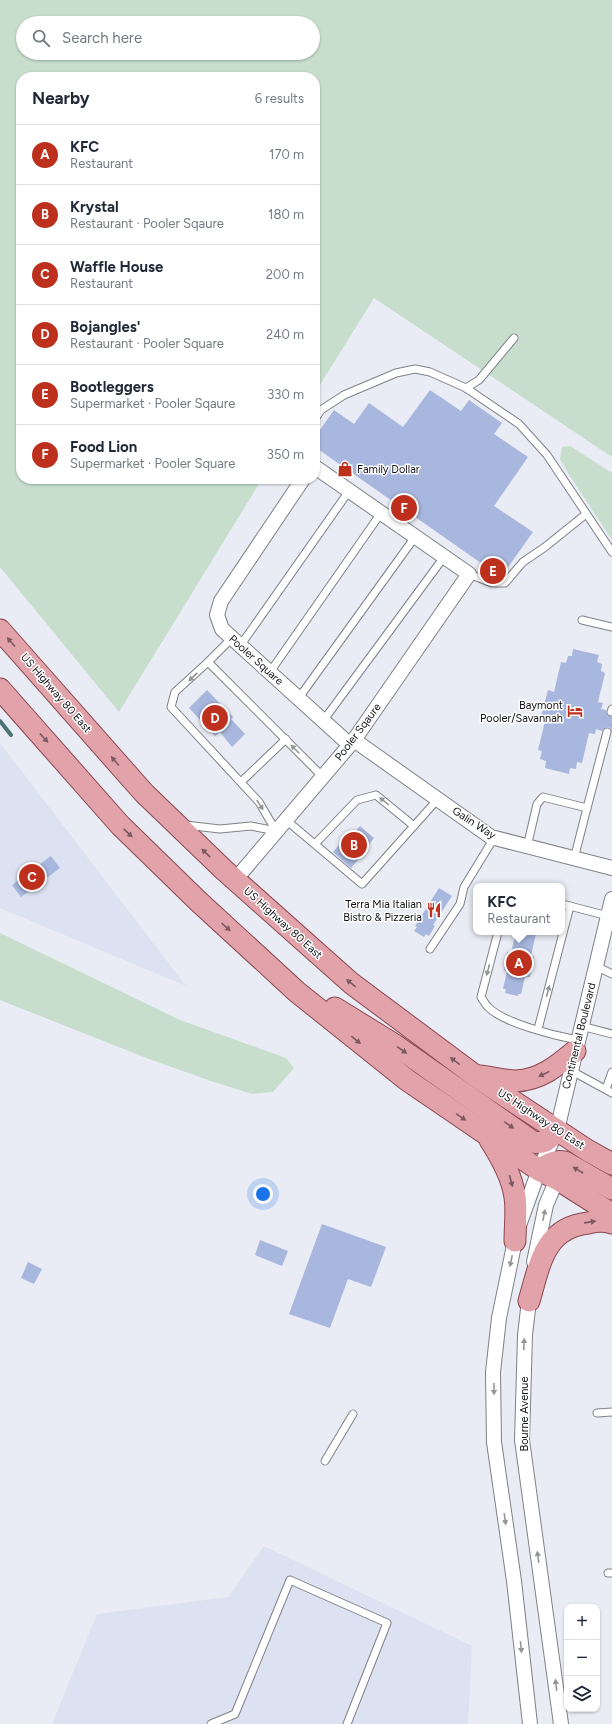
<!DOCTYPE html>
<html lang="en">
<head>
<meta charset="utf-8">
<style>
  body { margin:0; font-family:Figtree,sans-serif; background:#f6f6f7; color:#1f2937 }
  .controls { position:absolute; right:12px; bottom:12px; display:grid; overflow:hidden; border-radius:8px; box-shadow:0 1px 3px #0004 }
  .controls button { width:36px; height:36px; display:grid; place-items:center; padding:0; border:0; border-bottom:1px solid #e0e1e3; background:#fff; color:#1f2937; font:20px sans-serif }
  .you { position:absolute; left:263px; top:1194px; width:14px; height:14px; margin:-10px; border:3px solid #fff; border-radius:50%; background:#1a73e8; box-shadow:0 0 0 6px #1a73e833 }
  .badge { display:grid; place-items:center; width:26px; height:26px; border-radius:50%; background:#bc301d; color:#fff; font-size:13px; font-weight:700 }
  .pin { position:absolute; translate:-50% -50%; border:2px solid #fff; box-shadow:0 1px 4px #0006 }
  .popup { position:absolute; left:473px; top:883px; width:92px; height:52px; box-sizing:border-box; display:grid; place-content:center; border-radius:8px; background:#fff; filter:drop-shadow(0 1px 3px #0005); font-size:13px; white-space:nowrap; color:#747a83 }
  .popup b { font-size:15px; color:#1f2937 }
  .popup::after { content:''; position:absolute; left:50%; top:100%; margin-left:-8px; border:8px solid transparent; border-top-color:#fff }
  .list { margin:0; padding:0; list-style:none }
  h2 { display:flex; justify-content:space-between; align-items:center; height:52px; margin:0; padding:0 16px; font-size:17px }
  h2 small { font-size:13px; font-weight:400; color:#747a83 }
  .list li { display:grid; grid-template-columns:26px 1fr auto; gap:12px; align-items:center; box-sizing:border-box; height:60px; padding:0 16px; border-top:1px solid #e0e1e3 }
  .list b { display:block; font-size:15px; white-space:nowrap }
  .list p { margin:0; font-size:13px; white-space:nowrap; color:#747a83 }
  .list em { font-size:13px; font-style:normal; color:#747a83 }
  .icon { flex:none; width:22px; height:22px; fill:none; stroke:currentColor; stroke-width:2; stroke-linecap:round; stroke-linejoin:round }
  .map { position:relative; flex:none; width:612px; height:1724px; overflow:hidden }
  .search { position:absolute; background:#fff; box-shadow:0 1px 3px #0004; left:16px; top:16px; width:304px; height:44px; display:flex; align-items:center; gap:10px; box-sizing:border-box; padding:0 14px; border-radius:22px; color:#747a83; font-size:15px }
  .panel { position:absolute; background:#fff; box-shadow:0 1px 3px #0004; left:16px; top:72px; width:304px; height:412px; border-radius:16px }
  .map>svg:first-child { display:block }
</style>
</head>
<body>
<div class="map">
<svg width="612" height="1724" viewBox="0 0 612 1724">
  <rect width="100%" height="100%" fill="#e9ecf4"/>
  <g fill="#dce2f1">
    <polygon points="0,743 186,986 0,908"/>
    <polygon points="264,1546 472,1646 468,1724 52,1724 97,1614 228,1597"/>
  </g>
  <g fill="#c6decb" fill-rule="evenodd">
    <path d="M 0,0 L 612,0 L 612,457 L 374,298 L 315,393 L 315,77 L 21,77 L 21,479 L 262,479 L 119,712 L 0,567 ZM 23,23 L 313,23 L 313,53 L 23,53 Z"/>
    <polygon points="570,446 612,473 612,540 568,473 560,459 562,447"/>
    <polygon points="0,933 180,1020 286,1058 294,1068 273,1092 252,1094 211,1081 149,1059 0,1000"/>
  </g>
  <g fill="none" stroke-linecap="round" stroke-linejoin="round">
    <polyline stroke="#4b7374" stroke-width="4" points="0,721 11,735"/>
  </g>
  <g fill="#a8b7de">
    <polygon points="430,390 461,411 469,400 502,423 494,434 528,457 494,506 533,532 501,577 315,447 315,437 334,410 354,424 369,403 403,427"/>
    <polygon points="573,649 599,655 597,662 602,664 601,671 605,673 598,702 603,703 601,709 606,710 607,715 612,717 612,733 611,729 608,727 604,728 602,731 596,729 595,734 589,733 582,763 577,762 576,769 570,768 569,774 545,768 546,761 540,759 542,751 538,750 545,721 540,720 548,690 554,692 561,662 566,663 568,656 572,656"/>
    <polygon points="207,690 233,717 231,719 245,734 232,747 220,732 215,736 189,708"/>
    <polygon points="360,826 374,838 363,852 364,853 351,868 333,852 348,834 351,837"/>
    <polygon points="51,856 60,868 21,897 12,885"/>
    <polygon points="439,888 452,896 433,925 435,926 429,936 426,934 424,937 414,931 417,927 415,926"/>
    <polygon points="516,932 536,933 531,956 534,956 530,977 525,977 521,994 518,994 518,996 505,993 506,989 503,989 507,971 504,970 507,952 511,953"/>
    <polygon points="322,1224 386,1247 371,1287 348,1279 330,1328 289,1314"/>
    <polygon points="260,1240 288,1251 282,1266 255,1255"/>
    <polygon points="28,1262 42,1269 34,1284 21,1278"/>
  </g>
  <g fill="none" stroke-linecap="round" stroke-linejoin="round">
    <g stroke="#7e8188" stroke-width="9">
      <g id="service">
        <polyline points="466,388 479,380 514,338"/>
        <polyline points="315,419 321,410 344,395 396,373 415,369 430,372 466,388 519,424 547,455 612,552"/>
        <polyline points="469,574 492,583 505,583 523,562 545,547 586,514"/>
        <polyline points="582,620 612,627"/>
        <polyline points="240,646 349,491"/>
        <polyline points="208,662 232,638"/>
        <polyline points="270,672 381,513"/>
        <polyline points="298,699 415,537"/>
        <polyline points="611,712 612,709"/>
        <polyline points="323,721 444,557"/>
        <polyline points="241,782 286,739"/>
        <polyline points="587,808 607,732"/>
        <polyline points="286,820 362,884 438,799"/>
        <polyline points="185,825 220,829 251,826 276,831"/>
        <polyline points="276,831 259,802 171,707 175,692 208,662 323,777"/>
        <polyline points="315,844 357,800 376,795 414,826"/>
        <polyline points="527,847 537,804 543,797 587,808 574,859"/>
        <polyline points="562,904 608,916"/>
        <path d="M 498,932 L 481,997 C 483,1000 485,1004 488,1007 C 503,1023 556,1036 577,1040"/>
        <polyline points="430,949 460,904 464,887 494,838"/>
        <polyline points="596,966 612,974"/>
        <polyline points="581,1026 612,1034"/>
        <polyline points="538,1029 570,906"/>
        <polyline points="570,1070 612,1093"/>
        <polyline points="606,1089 612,1072"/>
        <polyline points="597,1413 612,1412"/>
        <polyline points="325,1461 353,1414"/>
        <polyline points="608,1573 612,1573"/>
        <polyline points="211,1724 235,1714 290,1580 387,1623 347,1724"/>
      </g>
    </g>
    <g stroke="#7e8188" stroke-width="16">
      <g id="minor">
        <polyline points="303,479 221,601 217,615 222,629 350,745"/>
        <polyline points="354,740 491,837 612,868"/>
        <polyline points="235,880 354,740 469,574 315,467"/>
        <polyline points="534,1262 546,1205 557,1179 557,1172"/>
        <polyline points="530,1292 525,1335 522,1440 561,1724"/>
        <polyline points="530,1724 514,1581 494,1442 493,1372 499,1318 517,1231 539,1170 557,1130 612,899"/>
      </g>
    </g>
    <g stroke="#8c4850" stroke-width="23">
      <g id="primary">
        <polyline points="0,630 144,793 224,870 351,983 481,1080 587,1150 612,1164"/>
        <polyline points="0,689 120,825 198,901 297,992 407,1080 539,1170 557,1179 612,1214"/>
        <path d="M 335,1008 L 395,1045 L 533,1142 C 546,1144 549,1139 557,1130"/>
        <path d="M 479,1076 C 491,1077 504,1081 516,1081 C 540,1080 557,1066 575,1051"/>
        <path d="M 490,1140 C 501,1157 512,1176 515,1197 C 517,1211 515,1227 515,1241"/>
        <path d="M 539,1170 C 548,1164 554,1160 565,1162 L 612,1189"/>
        <path d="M 529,1301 C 540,1264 544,1228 588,1223 C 596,1221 603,1220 612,1223"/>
      </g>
    </g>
    <use href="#service" stroke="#fff" stroke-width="7"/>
    <use href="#minor" stroke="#fff" stroke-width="14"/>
    <use href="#primary" stroke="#e1a2a9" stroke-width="21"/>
  </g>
  <defs><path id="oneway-solid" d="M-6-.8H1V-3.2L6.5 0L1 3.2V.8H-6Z"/></defs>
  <g fill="#7a5a60">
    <use href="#oneway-solid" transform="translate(11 642) rotate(-131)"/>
    <use href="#oneway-solid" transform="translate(44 738) rotate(47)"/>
    <use href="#oneway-solid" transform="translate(115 761) rotate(-131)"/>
    <use href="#oneway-solid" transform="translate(128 833) rotate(44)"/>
    <use href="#oneway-solid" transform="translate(206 853) rotate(-136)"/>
    <use href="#oneway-solid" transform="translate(226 927) rotate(42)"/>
    <use href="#oneway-solid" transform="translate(351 983) rotate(-141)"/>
    <use href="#oneway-solid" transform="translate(356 1040) rotate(39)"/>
    <use href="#oneway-solid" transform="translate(402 1050) rotate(35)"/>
    <use href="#oneway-solid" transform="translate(455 1061) rotate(-143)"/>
    <use href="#oneway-solid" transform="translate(544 1074) rotate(154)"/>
    <use href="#oneway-solid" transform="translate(461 1117) rotate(34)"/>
    <use href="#oneway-solid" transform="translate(509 1125) rotate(35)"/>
    <use href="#oneway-solid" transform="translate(578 1170) rotate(-150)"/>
    <use href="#oneway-solid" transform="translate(511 1181) rotate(75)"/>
    <use href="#oneway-solid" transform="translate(590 1222) rotate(-8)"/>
  </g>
  <g fill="#949596">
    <use href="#oneway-solid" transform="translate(193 677) rotate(137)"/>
    <use href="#oneway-solid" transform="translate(295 749) rotate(-135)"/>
    <use href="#oneway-solid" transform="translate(384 801) rotate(-141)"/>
    <use href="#oneway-solid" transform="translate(260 805) rotate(57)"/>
    <use href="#oneway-solid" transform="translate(488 970) rotate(105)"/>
    <use href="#oneway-solid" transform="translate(548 991) rotate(-75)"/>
    <use href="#oneway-solid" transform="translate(544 1215) rotate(-78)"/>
    <use href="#oneway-solid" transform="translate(511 1261) rotate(102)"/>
    <use href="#oneway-solid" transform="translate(524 1344) rotate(-88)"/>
    <use href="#oneway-solid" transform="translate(494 1389) rotate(90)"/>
    <use href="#oneway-solid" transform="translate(505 1519) rotate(82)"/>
    <use href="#oneway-solid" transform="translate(538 1557) rotate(-98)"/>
    <use href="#oneway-solid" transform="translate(521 1647) rotate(84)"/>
    <use href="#oneway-solid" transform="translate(556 1685) rotate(-97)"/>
  </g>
  <defs>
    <g id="shop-bare" transform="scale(1.2)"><path d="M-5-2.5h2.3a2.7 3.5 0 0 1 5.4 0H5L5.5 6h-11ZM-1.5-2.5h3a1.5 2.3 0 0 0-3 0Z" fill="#bc301d" stroke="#fff" stroke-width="2.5" paint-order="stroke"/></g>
    <g id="hotel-bare" transform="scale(1.2)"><path d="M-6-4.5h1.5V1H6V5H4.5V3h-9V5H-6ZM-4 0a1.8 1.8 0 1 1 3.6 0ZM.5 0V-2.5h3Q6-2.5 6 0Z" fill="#bc301d" stroke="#fff" stroke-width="2.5" paint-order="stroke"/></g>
    <g id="restaurant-bare" transform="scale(1.2)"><path d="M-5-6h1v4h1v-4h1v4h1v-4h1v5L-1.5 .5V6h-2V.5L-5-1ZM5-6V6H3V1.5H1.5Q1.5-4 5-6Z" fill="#bc301d" stroke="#fff" stroke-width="2.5" paint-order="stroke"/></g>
  </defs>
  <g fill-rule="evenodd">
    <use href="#shop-bare" x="345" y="469"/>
    <use href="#hotel-bare" x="575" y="711"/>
    <use href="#restaurant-bare" x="434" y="910"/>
  </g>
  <g text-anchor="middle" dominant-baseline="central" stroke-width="3" stroke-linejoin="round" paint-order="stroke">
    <g font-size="11" fill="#121316" stroke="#fff" text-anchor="end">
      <text x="357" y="469" text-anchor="start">Family Dollar</text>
      <text x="563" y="705">Baymont<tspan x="563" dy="13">Pooler/Savannah</tspan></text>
      <text x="422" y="904">Terra Mia Italian<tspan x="422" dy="13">Bistro &amp; Pizzeria</tspan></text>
    </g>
    <g font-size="11" fill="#121316" stroke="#fff">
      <text transform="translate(256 660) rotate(42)">Pooler Square</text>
      <text transform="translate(56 693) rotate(49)">US Highway 80 East</text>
      <text transform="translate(358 732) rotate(-53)">Pooler Sqaure</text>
      <text transform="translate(474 823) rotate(33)">Galin Way</text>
      <text transform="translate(283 923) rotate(42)">US Highway 80 East</text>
      <text transform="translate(579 1036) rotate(-76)">Continental Boulevard</text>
      <text transform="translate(541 1119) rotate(33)">US Highway 80 East</text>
      <text transform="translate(524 1414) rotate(-90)">Bourne Avenue</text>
    </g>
  </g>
</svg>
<div class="controls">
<button>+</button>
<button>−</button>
<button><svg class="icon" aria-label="layers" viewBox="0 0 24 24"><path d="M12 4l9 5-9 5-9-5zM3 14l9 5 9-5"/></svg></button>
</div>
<div class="you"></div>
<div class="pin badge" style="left:519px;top:963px">A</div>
<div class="popup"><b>KFC</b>Restaurant</div>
<div class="pin badge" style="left:354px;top:845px">B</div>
<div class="pin badge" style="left:32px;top:877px">C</div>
<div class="pin badge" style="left:215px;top:718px">D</div>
<div class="pin badge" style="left:493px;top:571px">E</div>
<div class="pin badge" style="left:404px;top:508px">F</div>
<div class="search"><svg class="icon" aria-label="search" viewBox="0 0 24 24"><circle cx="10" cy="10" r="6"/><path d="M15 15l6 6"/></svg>Search here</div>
<section class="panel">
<h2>Nearby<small>6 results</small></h2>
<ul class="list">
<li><span class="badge">A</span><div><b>KFC</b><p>Restaurant</p></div><em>170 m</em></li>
<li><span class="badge">B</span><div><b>Krystal</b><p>Restaurant · Pooler Sqaure</p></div><em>180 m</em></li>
<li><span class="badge">C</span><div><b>Waffle House</b><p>Restaurant</p></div><em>200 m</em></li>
<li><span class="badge">D</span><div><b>Bojangles'</b><p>Restaurant · Pooler Square</p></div><em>240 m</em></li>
<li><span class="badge">E</span><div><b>Bootleggers</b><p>Supermarket · Pooler Sqaure</p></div><em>330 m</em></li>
<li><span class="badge">F</span><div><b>Food Lion</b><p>Supermarket · Pooler Square</p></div><em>350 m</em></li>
</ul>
</section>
</div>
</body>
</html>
